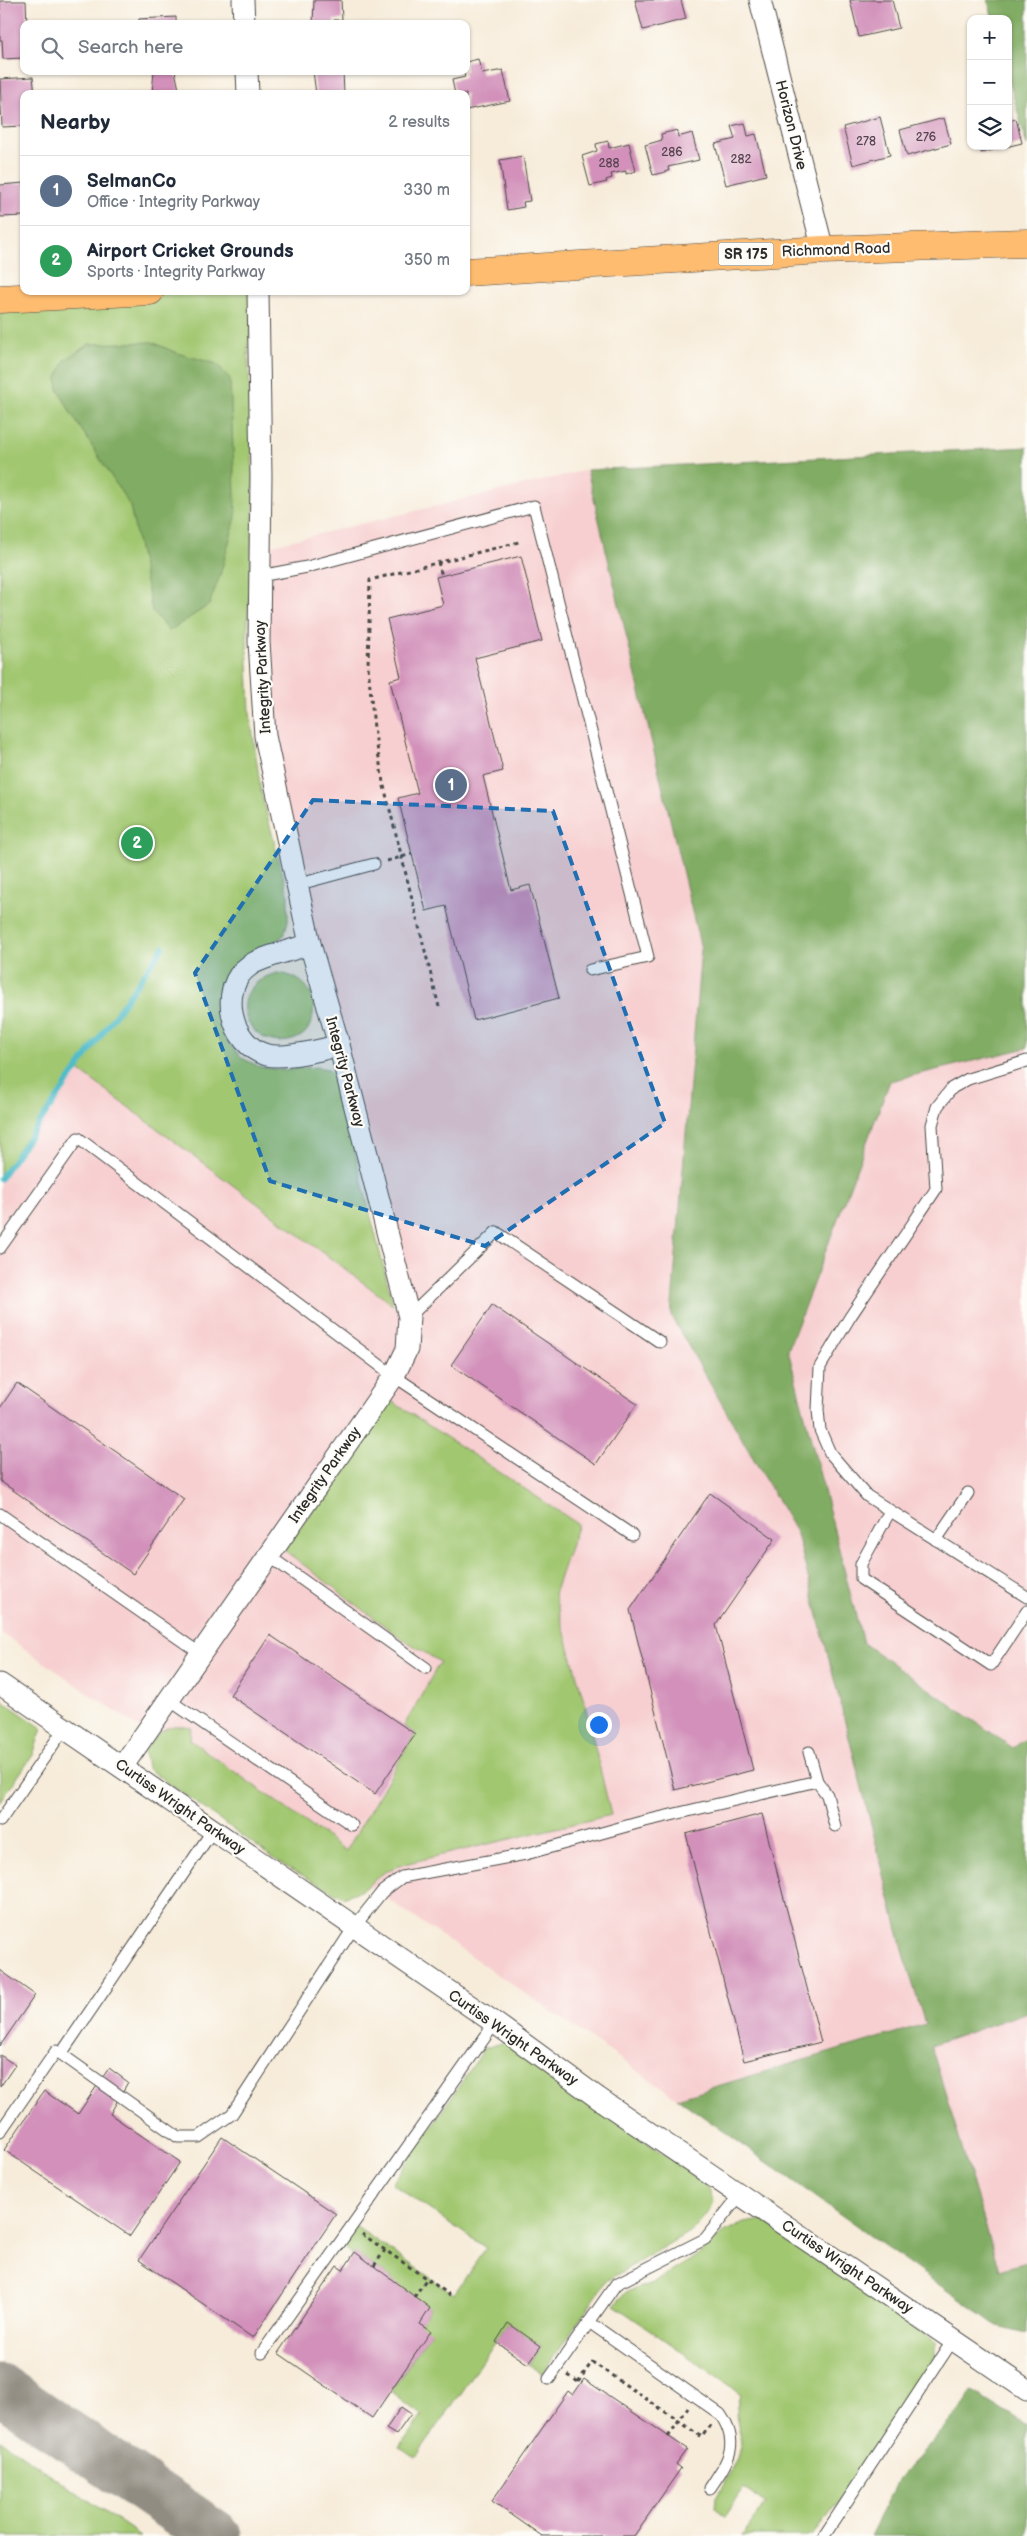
<!DOCTYPE html>
<html lang="en">
<head>
<meta charset="utf-8">
<style>
  body { margin:0; font-family:"Balsamiq Sans",sans-serif; background:#f6f6f7; color:#1f2937 }
  .controls { position:absolute; right:15px; top:15px; display:grid; overflow:hidden; border-radius:10px; box-shadow:0 1px 4px #0004 }
  .controls button { width:45px; height:45px; display:grid; place-items:center; padding:0; border:0; border-bottom:1px solid #e0e1e3; background:#fff; color:#1f2937; font:25px sans-serif }
  .you { position:absolute; left:598px; top:1724px; width:18px; height:18px; margin:-12px; border:4px solid #fff; border-radius:50%; background:#1a73e8; box-shadow:0 0 0 8px #1a73e833 }
  .badge { display:grid; place-items:center; width:32px; height:32px; border-radius:50%; background:#b45309; color:#fff; font-size:16px; font-weight:700 }
  .pin { position:absolute; translate:-50% -50%; border:2px solid #fff; box-shadow:0 1px 5px #0006 }
  .list { margin:0; padding:0; list-style:none }
  h2 { display:flex; justify-content:space-between; align-items:center; height:65px; margin:0; padding:0 20px; font-size:21px }
  h2 small { font-size:16px; font-weight:400; color:#747a83 }
  .list li { display:grid; grid-template-columns:32px 1fr auto; gap:15px; align-items:center; box-sizing:border-box; height:70px; padding:0 20px; border-top:1px solid #e0e1e3 }
  .list b { display:block; font-size:19px; white-space:nowrap }
  .list p { margin:0; font-size:16px; white-space:nowrap; color:#747a83 }
  .list em { font-size:16px; font-style:normal; color:#747a83 }
  .icon { flex:none; width:28px; height:28px; fill:none; stroke:currentColor; stroke-width:2; stroke-linecap:round; stroke-linejoin:round }
  .map { position:relative; flex:none; width:1027px; height:2536px; overflow:hidden }
  .search { position:absolute; background:#fff; box-shadow:0 1px 4px #0004; left:20px; top:20px; width:450px; height:55px; display:flex; align-items:center; gap:12px; box-sizing:border-box; padding:0 18px; border-radius:10px; color:#747a83; font-size:19px }
  .panel { position:absolute; background:#fff; box-shadow:0 1px 4px #0004; left:20px; top:90px; width:450px; height:205px; border-radius:10px }
  .map>svg:first-child { display:block }
</style>
</head>
<body>
<div class="map">
<svg width="1027" height="2536" viewBox="0 0 1027 2536">
  <rect width="100%" height="100%" fill="#fdfcf7"/>
  <filter id="ink" filterUnits="userSpaceOnUse"><feTurbulence type="fractalNoise" baseFrequency=".02" numOctaves="2"/><feDisplacementMap in="SourceGraphic" scale="10" xChannelSelector="R" yChannelSelector="G"/><feConvolveMatrix kernelMatrix="1 2 1 2 8 2 1 2 1" color-interpolation-filters="sRGB"/></filter>
  <filter id="wash" filterUnits="userSpaceOnUse"><feTurbulence type="fractalNoise" baseFrequency=".0096" numOctaves="4" result="noise"/><feDisplacementMap in="SourceGraphic" scale="20" xChannelSelector="R" yChannelSelector="G"/><feGaussianBlur stdDeviation="1.12" result="paint"/><feColorMatrix in="noise" values="0 0 0 0 0 0 0 0 0 0 0 0 0 0 0 0 0 1.4 0 .05"/><feComposite in="paint" operator="in"/></filter>
  <g filter="url(#wash)">
    <rect width="100%" height="100%" fill="#f7ecda"/>
    <g fill="#f7cfd0">
      <polygon points="587,470 701,949 671,1316 797,1534 925,2024 677,2098 0,1632 0,1176 76,1068 408,1316 265,736 260,548"/>
      <polygon points="1027,1048 1027,1738 1013,1749 863,1643 788,1350 890,1081"/>
      <polygon points="1027,2012 1027,2262 999,2270 931,2046"/>
    </g>
    <g fill="#a2c771" stroke="#66794e">
      <polygon points="150,291 257,291 248,348 254,502 247,639 250,713 261,792 288,894 288,921 284,935 271,945 251,952 233,966 220,989 218,1017 225,1039 242,1058 260,1067 281,1070 316,1067 328,1069 336,1077 393,1305 76,1068 0,1176 0,299"/>
      <path d="M 277,973 C 307,976 322,998 309,1027 C 306,1034 299,1038 292,1040 C 247,1053 220,988 277,973 Z"/>
      <path d="M 390,1400 L 578,1524 L 554,1594 L 584,1701 L 611,1815 L 408,1863 L 386,1871 L 362,1890 L 343,1897 L 285,1866 L 147,1768 L 144,1751 C 159,1732 164,1722 191,1727 L 190,1740 L 346,1851 L 415,1734 L 404,1726 L 440,1662 L 398,1636 L 284,1550 Z"/>
      <polygon points="0,1699 42,1728 33,1755 0,1802"/>
      <polygon points="505,2042 706,2184 713,2201 709,2211 694,2229 606,2281 542,2374 528,2364 541,2346 508,2323 416,2458 400,2447 422,2415 391,2391 431,2332 420,2324 430,2308 390,2281 392,2278 355,2253 353,2255 341,2246 355,2226 454,2294 486,2248 392,2184 485,2048"/>
      <polygon points="763,2220 936,2342 936,2356 814,2536 741,2536 765,2504 744,2489 725,2517 715,2506 716,2497 738,2459 742,2442 736,2416 741,2393 614,2305 626,2292 653,2283 697,2256 724,2232 744,2223"/>
      <polygon points="0,2440 141,2536 0,2536"/>
    </g>
    <g fill="#81ac63" stroke="#566c47">
      <polygon points="988,0 1027,0 1027,146 1008,76 1008,19 993,19"/>
      <polygon points="152,342 177,353 217,364 230,379 236,517 220,575 209,605 169,631 152,611 130,506 71,413 58,389 57,378 65,360 89,344"/>
      <polygon points="1027,447 1027,1048 890,1081 788,1350 863,1643 1013,1748 1027,1738 1027,2012 931,2046 999,2270 1027,2262 1027,2333 997,2326 677,2098 925,2024 907,1965 797,1534 671,1316 701,949 587,470"/>
      <polygon points="971,2391 1027,2426 1027,2536 870,2536 899,2479 965,2404"/>
    </g>
    <g fill="none" stroke-linecap="round" stroke-linejoin="round">
      <polyline stroke="#4fbcc9" stroke-width="5.5" points="0,1179 163,947"/>
      <polyline stroke="#918c82" stroke-width="51" points="0,2389 216,2536"/>
    </g>
    <g id="blocks">
      <g fill="#d290ba">
        <polygon points="314,0 341,0 342,20 334,20 334,24 313,24"/>
        <polygon points="635,0 681,0 686,19 643,30"/>
        <polygon points="850,0 892,0 899,28 859,37"/>
        <polygon points="0,1 26,1 27,24 24,24 24,58 3,59 2,40 0,40"/>
        <polygon points="176,17 176,24 139,24 139,19"/>
        <polygon points="478,59 482,74 503,70 510,101 466,110 466,94 455,94 452,80 465,77 463,71 466,71 466,62"/>
        <polygon points="154,71 175,71 180,94 152,94"/>
        <polygon points="313,71 343,71 344,94 316,94"/>
        <polygon points="33,77 35,94 24,94 24,126 2,127 0,79"/>
        <polygon points="880,117 890,155 853,165 843,127"/>
        <polygon points="944,118 951,144 907,156 900,130"/>
        <polygon points="1016,119 1022,143 981,153 979,146 1008,146 1008,121"/>
        <polygon points="745,123 748,136 756,134 766,175 726,185 715,144 735,139 731,126"/>
        <polygon points="677,130 678,137 692,133 699,160 668,167 669,171 653,175 645,145 662,140 661,134"/>
        <polygon points="608,141 609,148 629,143 636,171 626,174 626,171 611,174 612,178 606,180 607,182 590,186 582,156 597,151 596,144"/>
        <polygon points="523,156 530,201 523,202 524,207 507,210 500,160"/>
        <polygon points="24,183 24,216 0,217 0,185"/>
        <polygon points="521,556 542,641 475,658 503,771 483,776 511,890 530,885 559,998 474,1020 446,906 426,911 398,798 418,793 390,680 401,677 387,619 443,605 436,577"/>
        <polygon points="492,1305 637,1404 596,1464 451,1365"/>
        <polygon points="17,1383 184,1499 133,1574 0,1481 0,1408"/>
        <polygon points="710,1493 775,1539 716,1625 753,1770 675,1790 630,1610"/>
        <polygon points="270,1635 415,1734 375,1794 230,1695"/>
        <polygon points="762,1814 821,2042 744,2061 686,1834"/>
        <polygon points="0,1970 35,1995 0,2046"/>
        <polygon points="0,2055 15,2065 0,2087"/>
        <polygon points="109,2068 128,2082 110,2114 180,2162 130,2236 4,2150 44,2091 78,2114"/>
        <polygon points="222,2137 336,2214 253,2338 139,2260"/>
        <polygon points="355,2252 430,2308 420,2324 431,2331 372,2418 278,2353 337,2266 343,2270"/>
        <polygon points="508,2323 541,2346 528,2364 496,2342"/>
        <polygon points="584,2379 687,2449 676,2464 681,2468 634,2536 542,2536 492,2501 568,2391 573,2395"/>
        <polygon points="401,2407 411,2414 396,2435 386,2429"/>
      </g>
    </g>
  </g>
  <g filter="url(#ink)">
    <use href="#blocks" fill-opacity="0" stroke="#4a4845" stroke-width="1"/>
    <g fill="none" stroke-linecap="round" stroke-linejoin="round">
      <g stroke="#4a4845" stroke-width="13">
        <g id="lane">
          <polyline points="260,576 307,567 534,506 648,957 590,970"/>
          <polyline points="296,885 374,864"/>
          <polyline points="1027,1061 968,1079 952,1088 937,1107 932,1125 936,1189 850,1317 820,1367 818,1410 820,1430 830,1453 867,1496 1027,1597"/>
          <polyline points="0,1248 78,1138 394,1376 632,1535"/>
          <polyline points="409,1317 496,1232 660,1342"/>
          <polyline points="890,1511 861,1564 861,1579 991,1665 1027,1611"/>
          <polyline points="0,1514 201,1654"/>
          <polyline points="936,1540 968,1493"/>
          <polyline points="269,1556 426,1668"/>
          <polyline points="169,1700 352,1825"/>
          <polyline points="809,1752 817,1781 827,1795 835,1826"/>
          <polyline points="0,1821 64,1729"/>
          <polyline points="213,1830 61,2054 178,2137 199,2137 232,2114 354,1927 382,1892 402,1877 526,1854 641,1822 817,1781"/>
          <polyline points="0,2132 56,2051 61,2054"/>
          <path d="M 589,2322 L 720,2414 C 741,2444 728,2461 710,2488"/>
          <polyline points="262,2353 495,2023"/>
          <polyline points="549,2379 616,2284 705,2239 740,2195"/>
          <polyline points="824,2536 953,2340"/>
        </g>
      </g>
      <g stroke="#4a4845" stroke-width="23">
        <g id="street">
          <polyline points="243,0 244,24"/>
          <polyline points="760,0 823,250"/>
          <polyline points="247,71 248,94"/>
          <path d="M 310,944 C 294,950 261,957 249,966 C 217,988 231,1046 267,1055 C 283,1059 323,1050 339,1045"/>
          <polyline points="0,1684 495,2023 598,2098 1027,2390"/>
          <polyline points="122,1767 394,1376 407,1349 409,1317 339,1045 310,944 265,736 259,642 261,476 258,291"/>
        </g>
      </g>
      <g stroke="#4a4845" stroke-width="29">
        <g id="primary">
          <polyline points="466,272 823,250 1027,243"/>
          <polyline points="0,299 150,291"/>
        </g>
      </g>
      <g stroke="#4a4845" stroke-width="3" stroke-dasharray="4 4" stroke-linecap="butt">
        <polyline points="438,562 442,576"/>
        <polyline points="387,861 412,854"/>
        <polyline points="439,1007 383,782 374,728 368,666 370,580 519,542"/>
        <polyline points="362,2234 450,2295"/>
        <polyline points="374,2266 385,2250"/>
        <polyline points="414,2297 427,2278"/>
        <polyline points="568,2375 581,2384"/>
        <polyline points="578,2382 592,2362 702,2437 710,2425"/>
        <polyline points="668,2437 688,2408"/>
      </g>
      <use href="#lane" stroke="#fff" stroke-width="11"/>
      <use href="#street" stroke="#fff" stroke-width="21"/>
      <use href="#primary" stroke="#febc70" stroke-width="28"/>
    </g>
  </g>
  <path fill="#1f6fb2" fill-opacity="0.2" stroke="#1f6fb2" stroke-width="4" stroke-dasharray="10 6" stroke-linejoin="round" d="M 313,800 L 553,811 L 665,1123 L 485,1246 L 270,1181 L 195,973 Z"/>
  <g text-anchor="middle" dominant-baseline="central" stroke-width="4.5" stroke-linejoin="round" paint-order="stroke">
    <g font-size="12" fill="#55444f">
      <text x="926" y="137">276</text>
      <text x="866" y="141">278</text>
      <text x="672" y="152">286</text>
      <text x="741" y="159">282</text>
      <text x="609" y="163">288</text>
    </g>
    <rect fill="#fdfcf7" stroke="#6a6a68" stroke-width="1" x="718.5" y="242.5" width="55" height="23" rx="4"/>
    <g font-size="14" font-weight="bold" fill="#2b2b2b">
      <text x="746" y="254">SR 175</text>
    </g>
    <g font-size="15" fill="#2b2b2b" stroke="#fdfcf7">
      <text transform="translate(791 125) rotate(76)">Horizon Drive</text>
      <text transform="translate(836 250) rotate(-2)">Richmond Road</text>
      <text transform="translate(263 677) rotate(-93)">Integrity Parkway</text>
      <text transform="translate(345 1072) rotate(75)">Integrity Parkway</text>
      <text transform="translate(325 1475) rotate(-55)">Integrity Parkway</text>
      <text transform="translate(180 1807) rotate(35)">Curtiss Wright Parkway</text>
      <text transform="translate(513 2038) rotate(35)">Curtiss Wright Parkway</text>
      <text transform="translate(847 2267) rotate(34)">Curtiss Wright Parkway</text>
    </g>
  </g>
</svg>
<div class="controls">
<button>+</button>
<button>−</button>
<button><svg class="icon" aria-label="layers" viewBox="0 0 24 24"><path d="M12 4l9 5-9 5-9-5zM3 14l9 5 9-5"/></svg></button>
</div>
<div class="you"></div>
<div class="pin badge" style="left:451px;top:785px;background:#5c6f8a">1</div>
<div class="pin badge" style="left:137px;top:843px;background:#2e9e5b">2</div>
<div class="search"><svg class="icon" aria-label="search" viewBox="0 0 24 24"><circle cx="10" cy="10" r="6"/><path d="M15 15l6 6"/></svg>Search here</div>
<section class="panel">
<h2>Nearby<small>2 results</small></h2>
<ul class="list">
<li><span class="badge" style="background:#5c6f8a">1</span><div><b>SelmanCo</b><p>Office · Integrity Parkway</p></div><em>330 m</em></li>
<li><span class="badge" style="background:#2e9e5b">2</span><div><b>Airport Cricket Grounds</b><p>Sports · Integrity Parkway</p></div><em>350 m</em></li>
</ul>
</section>
</div>
</body>
</html>
